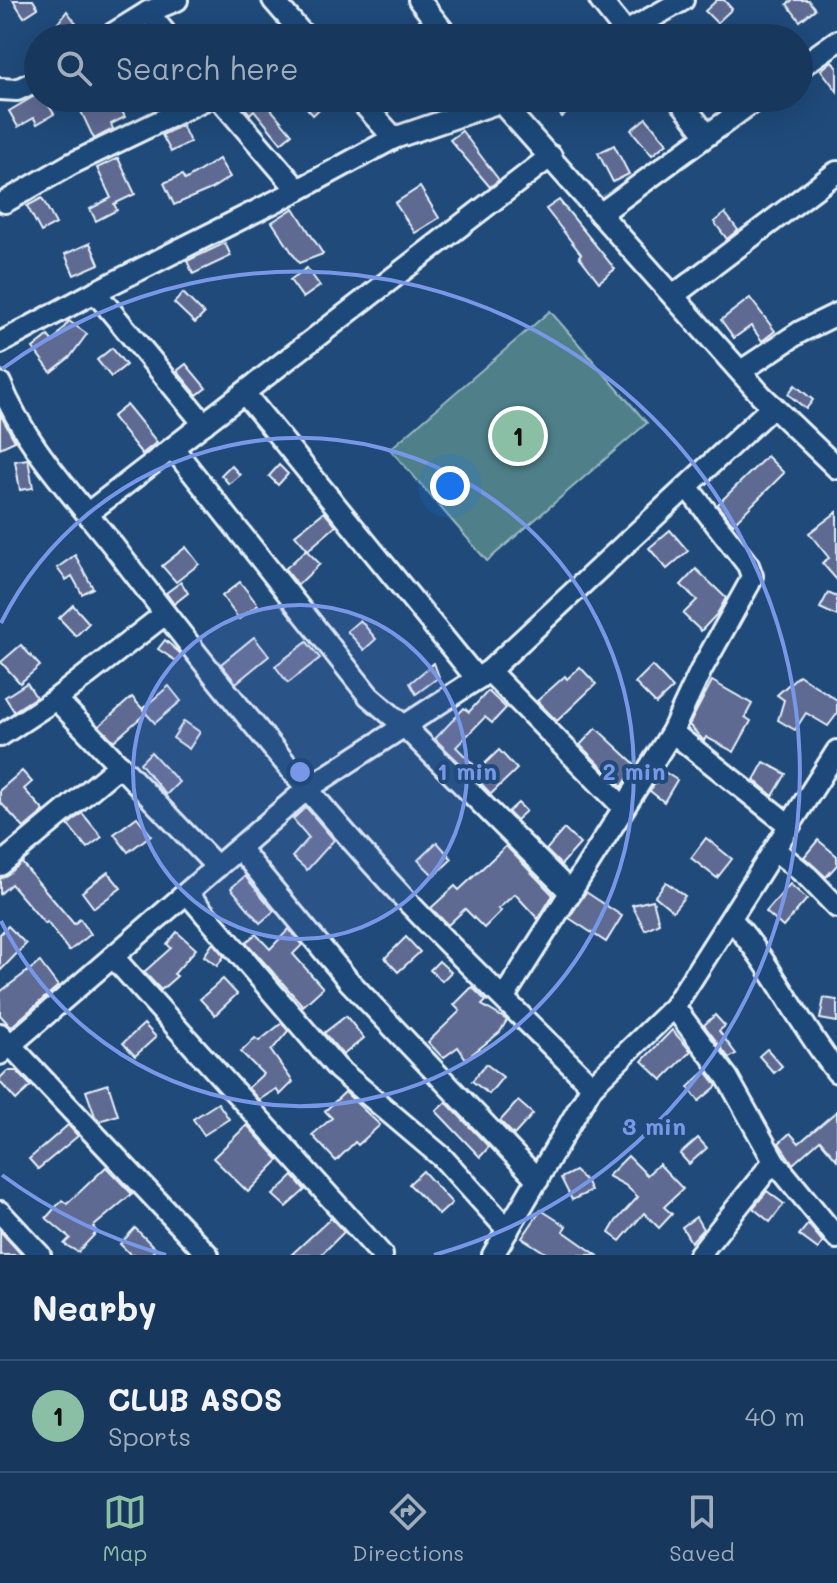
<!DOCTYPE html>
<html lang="en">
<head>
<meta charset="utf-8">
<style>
  body { margin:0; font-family:Mali,sans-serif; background:#203f62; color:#f1f3f6 }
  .you { position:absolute; left:450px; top:486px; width:28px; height:28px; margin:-20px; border:6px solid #fff; border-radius:50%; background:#1a73e8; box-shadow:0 0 0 12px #1a73e833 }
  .badge { display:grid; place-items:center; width:52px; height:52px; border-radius:50%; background:#8abfa5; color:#111; font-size:26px; font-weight:700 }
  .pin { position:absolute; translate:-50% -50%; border:4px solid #fff; box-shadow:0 2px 8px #0006 }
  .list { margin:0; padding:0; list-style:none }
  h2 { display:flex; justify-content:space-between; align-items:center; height:104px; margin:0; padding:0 32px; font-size:34px }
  h2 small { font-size:26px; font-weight:400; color:#9eacbb }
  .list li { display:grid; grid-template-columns:52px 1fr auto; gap:24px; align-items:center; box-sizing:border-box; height:112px; padding:0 32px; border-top:2px solid #365272 }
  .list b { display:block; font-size:30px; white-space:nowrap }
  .list p { margin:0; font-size:26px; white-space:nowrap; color:#9eacbb }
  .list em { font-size:26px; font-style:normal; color:#9eacbb }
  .icon { flex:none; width:44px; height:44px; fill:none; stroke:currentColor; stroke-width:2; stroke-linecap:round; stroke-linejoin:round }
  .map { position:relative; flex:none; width:837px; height:1255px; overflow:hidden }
  .search { position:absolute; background:#17385c; box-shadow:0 8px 32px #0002; left:24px; right:24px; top:24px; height:88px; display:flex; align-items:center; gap:20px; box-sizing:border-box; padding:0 28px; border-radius:44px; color:#9eacbb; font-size:30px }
  .sheet { height:216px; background:#17385c }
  nav { display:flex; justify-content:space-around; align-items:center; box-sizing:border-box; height:112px; border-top:2px solid #365272; background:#17385c; font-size:22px; color:#9eacbb }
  nav a { display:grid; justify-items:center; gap:4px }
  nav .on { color:#8abfa5 }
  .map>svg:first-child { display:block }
</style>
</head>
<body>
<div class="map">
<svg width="837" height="1255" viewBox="0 0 837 1255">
  <rect width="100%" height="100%" fill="#1f4a7a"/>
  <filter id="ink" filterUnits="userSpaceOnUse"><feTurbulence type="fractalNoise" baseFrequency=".0125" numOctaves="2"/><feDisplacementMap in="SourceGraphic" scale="16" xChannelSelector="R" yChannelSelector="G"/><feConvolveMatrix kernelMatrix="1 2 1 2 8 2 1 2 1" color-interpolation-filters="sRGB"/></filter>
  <g filter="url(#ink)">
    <polygon fill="#50808a" stroke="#9cb8c1" stroke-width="2" points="550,311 647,423 487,561 390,449"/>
    <g fill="#5f6a92" stroke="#e8f1f8" stroke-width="2">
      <polygon points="13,0 33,0 38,8 24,17"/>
      <polygon points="717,0 724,0 732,9 717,23 705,11"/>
      <polygon points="793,0 808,0 815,9 800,21 787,4"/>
      <polygon points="67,11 87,38 63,38 55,27"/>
      <polygon points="228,25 239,38 213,38"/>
      <polygon points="832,61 837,67 837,91 821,70"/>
      <polygon points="38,94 38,98 44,98 54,114 37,124 34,118 18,127 9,111"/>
      <polygon points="86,98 93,98 98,107 116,99 125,117 111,124 113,129 94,139 77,103"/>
      <polygon points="236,98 267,98 264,101 292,134 281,143 254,110 250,114"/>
      <polygon points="298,98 331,98 313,115"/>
      <polygon points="559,98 585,98 562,117 552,104"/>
      <polygon points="646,118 667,143 652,155 631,130"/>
      <polygon points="182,125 190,142 171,152 162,135"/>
      <polygon points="462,131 499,180 490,187 450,140"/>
      <polygon points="614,145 629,174 613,182 598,153"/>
      <polygon points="118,158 135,194 114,204 117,210 96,221 90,209 111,198 97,168"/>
      <polygon points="219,159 230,177 211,189 174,205 164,183 182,175 185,180"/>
      <polygon points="420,187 439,218 415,233 395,203"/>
      <polygon points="42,198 56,224 41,232 27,206"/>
      <polygon points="559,200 615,269 599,282 579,256 581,254 546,209"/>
      <polygon points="294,208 323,254 299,263 272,222"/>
      <polygon points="725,213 738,230 727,239 714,222"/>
      <polygon points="90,243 99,264 74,275 65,254"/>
      <polygon points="225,243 231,256 193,274 187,261"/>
      <polygon points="307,268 320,286 303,298 290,280"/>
      <polygon points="183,293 204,314 195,323 174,303"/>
      <polygon points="750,298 775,331 762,341 751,326 734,338 721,320"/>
      <polygon points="69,321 87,334 70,357 51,372 33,348 48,336 53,342"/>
      <polygon points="112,348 126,365 111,377 97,360"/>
      <polygon points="186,364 206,388 197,395 177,371"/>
      <polygon points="795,385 813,400 806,409 788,394"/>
      <polygon points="127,405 157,442 142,454 112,417"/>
      <polygon points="0,414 15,441 0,448"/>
      <polygon points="767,456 784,473 733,524 717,505"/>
      <polygon points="28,459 33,488 20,490 15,461"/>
      <polygon points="231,465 240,475 229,484 221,475"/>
      <polygon points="279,465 288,474 278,485 269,476"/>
      <polygon points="324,512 336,526 308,550 295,535"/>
      <polygon points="837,512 837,580 822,563 829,558 809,533"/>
      <polygon points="670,530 688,551 667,569 649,548"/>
      <polygon points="186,547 199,564 176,582 162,566"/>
      <polygon points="306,550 320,564 298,585 285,569"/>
      <polygon points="75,555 93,588 82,594 72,576 66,580 57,568"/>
      <polygon points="696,569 726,598 717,614 701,631 683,614 697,600 681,585"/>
      <polygon points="181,582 188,593 174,604 166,593"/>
      <polygon points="240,582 258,605 239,619 222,596"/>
      <polygon points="828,593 837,597 837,616 820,608"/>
      <polygon points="73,605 89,623 76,636 59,618"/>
      <polygon points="360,620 376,639 364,650 347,631"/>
      <polygon points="254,637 269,656 236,683 221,664"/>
      <polygon points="165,640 181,654 176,661 158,649"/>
      <polygon points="307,642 320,658 288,683 275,666"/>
      <polygon points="21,645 40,666 20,683 1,662"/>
      <polygon points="434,663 439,677 416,694 410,683"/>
      <polygon points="652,666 673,688 656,704 635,683"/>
      <polygon points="580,667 596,684 557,721 537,701 565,676 567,679"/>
      <polygon points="799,675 837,700 837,714 828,726 806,713 795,730 778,720 784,700 777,695"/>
      <polygon points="712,681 752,704 745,717 751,721 734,752 706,737 704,741 689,725"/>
      <polygon points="27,683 36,697 14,711 5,697"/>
      <polygon points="169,686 181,701 155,723 142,709"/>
      <polygon points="488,691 506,708 492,723 485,717 456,747 475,766 469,772 435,739 464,708 469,712"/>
      <polygon points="132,697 146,713 114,741 99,726"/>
      <polygon points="184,721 200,732 189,749 173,738"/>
      <polygon points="596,728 636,765 622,787 580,745"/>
      <polygon points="499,750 517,769 491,794 473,775"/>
      <polygon points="151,752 179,782 166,795 140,763"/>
      <polygon points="764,762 786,774 773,796 754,780"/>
      <polygon points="22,771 32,782 24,789 44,811 24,828 0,802 0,790"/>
      <polygon points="663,771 677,780 664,802 650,791"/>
      <polygon points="518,803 526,811 516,820 508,812"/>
      <polygon points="306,807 334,840 307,870 292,857 309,838 293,819"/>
      <polygon points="82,813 102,837 87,848 68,825"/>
      <polygon points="137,817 151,835 128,852 114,834"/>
      <polygon points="564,829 580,844 561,865 546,850"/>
      <polygon points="706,838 732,859 717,878 691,858"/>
      <polygon points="818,840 837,856 837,865 826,877 804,857"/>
      <polygon points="437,842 452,859 434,876 418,860"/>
      <polygon points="506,846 553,895 538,919 515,894 498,909 501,911 484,928 465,909 448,925 431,908 455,886 459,890"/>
      <polygon points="22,863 74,924 80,919 91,934 69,951 47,922 45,924 11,884 0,894 0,879"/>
      <polygon points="108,872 121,888 94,908 82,892"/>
      <polygon points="245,876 274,911 260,923 231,888"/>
      <polygon points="666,882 685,896 673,911 655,896"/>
      <polygon points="790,884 807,899 783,927 766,912"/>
      <polygon points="586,892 622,916 606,942 569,918"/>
      <polygon points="653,900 659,923 645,930 632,905"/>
      <polygon points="8,926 26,944 0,971 0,934"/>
      <polygon points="289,929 302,945 293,954 323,988 303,1006 246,942 256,934 270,949"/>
      <polygon points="177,932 196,949 174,974 177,976 161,990 144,972 171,948 167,944"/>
      <polygon points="406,937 420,952 398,972 385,958"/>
      <polygon points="213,943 224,956 217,966 204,956"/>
      <polygon points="439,961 451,972 442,981 430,970"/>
      <polygon points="40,962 58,986 11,1027 0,1015 0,992"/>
      <polygon points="223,979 237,994 215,1015 200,999"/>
      <polygon points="472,987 486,1001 482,1005 507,1020 500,1032 466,1059 458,1047 443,1058 428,1042 460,1011 454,1005"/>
      <polygon points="824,998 837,1000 837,1022 820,1019"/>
      <polygon points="715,1015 725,1026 719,1031 736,1054 729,1058 704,1025"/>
      <polygon points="346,1016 364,1038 343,1055 324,1033"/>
      <polygon points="282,1023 288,1031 271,1051 293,1082 280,1095 276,1089 259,1100 248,1088 263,1074 241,1052 255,1038 259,1041"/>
      <polygon points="144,1024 156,1037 135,1056 123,1043"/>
      <polygon points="672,1030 691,1051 662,1080 642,1061"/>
      <polygon points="767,1049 782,1066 774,1073 759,1056"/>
      <polygon points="486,1064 503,1077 489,1094 472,1081"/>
      <polygon points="7,1071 17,1071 31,1086 16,1100 0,1082 0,1078"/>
      <polygon points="706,1071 717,1086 699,1101 688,1087"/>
      <polygon points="108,1084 118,1115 99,1121 95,1116 86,1091"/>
      <polygon points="345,1092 380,1125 358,1145 355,1142 336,1161 312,1135 332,1118 325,1111"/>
      <polygon points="518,1101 533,1114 514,1135 500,1121"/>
      <polygon points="446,1102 489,1147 480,1157 436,1111"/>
      <polygon points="218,1103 229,1119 204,1135 193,1119"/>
      <polygon points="837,1111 837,1160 820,1140 793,1164 779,1143 790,1133 799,1143"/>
      <polygon points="68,1125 78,1136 38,1169 29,1159"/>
      <polygon points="247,1125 279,1160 248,1192 213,1158"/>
      <polygon points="698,1138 707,1148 689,1164 680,1154"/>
      <polygon points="628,1156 647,1175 659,1164 683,1189 664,1207 672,1214 659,1228 644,1213 620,1241 609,1233 616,1221 638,1197 625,1185 608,1176"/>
      <polygon points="106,1167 132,1194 93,1227 97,1232 78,1252 64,1244 70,1238 46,1218 62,1200 67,1204"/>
      <polygon points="423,1171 452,1203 439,1215 409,1184"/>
      <polygon points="575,1171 587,1182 591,1191 572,1200 561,1178"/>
      <polygon points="293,1176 305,1190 286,1207 273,1195"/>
      <polygon points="767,1191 784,1204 770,1222 753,1208"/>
      <polygon points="541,1210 566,1226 563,1231 597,1255 549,1255 522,1238"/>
      <polygon points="696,1217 703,1229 691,1242 682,1227"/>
      <polygon points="331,1218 344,1232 321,1255 291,1255"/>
      <polygon points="808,1224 823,1242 818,1249 799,1235"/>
      <polygon points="135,1228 156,1249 150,1255 131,1255 120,1244"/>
      <polygon points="0,1231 22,1255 0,1255"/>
    </g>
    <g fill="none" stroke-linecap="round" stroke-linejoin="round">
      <g stroke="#e8f1f8" stroke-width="26">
        <g id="minor">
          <polyline points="273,0 306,38"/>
          <polyline points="419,0 449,38"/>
          <polyline points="600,0 630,38"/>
          <polyline points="148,12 169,38"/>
          <polyline points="626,32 683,0"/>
          <polyline points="106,38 148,12 177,0"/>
          <polyline points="799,68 837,41"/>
          <polyline points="0,89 17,90 38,80"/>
          <polyline points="219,98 298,190"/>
          <polyline points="358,98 394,138"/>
          <polyline points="497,98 761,395 837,468"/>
          <polyline points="678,98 707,135"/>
          <polyline points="5,202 71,164 208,98"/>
          <polyline points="600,214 758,98"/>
          <polyline points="95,292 204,424"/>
          <polyline points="674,295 837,172"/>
          <polyline points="0,343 95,292 298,190 394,138 500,102"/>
          <polyline points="741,371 800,332 837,314"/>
          <path d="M 0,383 C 27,450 78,499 121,556 C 210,673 303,789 403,897 C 464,962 529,1023 592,1086"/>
          <polyline points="244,393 477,679"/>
          <polyline points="173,448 369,696 404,726 571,893"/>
          <polyline points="88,513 551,156"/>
          <polyline points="489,671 623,807"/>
          <polyline points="56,699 217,867"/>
          <polyline points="672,732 789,825"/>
          <polyline points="0,736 56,699 165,614"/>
          <polyline points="239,848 348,980 538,1180"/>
          <polyline points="775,850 808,877 837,907"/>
          <polyline points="0,865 120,765"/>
          <polyline points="187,893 338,1069 442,1157 508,1230"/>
          <path d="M 731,919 C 773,966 798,1023 837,1072"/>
          <polyline points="113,957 382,1255"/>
          <polyline points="504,997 672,732 701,670 749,584 752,576 748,565 688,488"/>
          <polyline points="674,1007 727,1077 774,1161 837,1238"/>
          <polyline points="0,1034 208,1255"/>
          <polyline points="0,1054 307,789 489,671 773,406"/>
          <polyline points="0,1212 40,1255"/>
          <polyline points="493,1255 592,1086 674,1007 837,751"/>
          <polyline points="699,1255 774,1161"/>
        </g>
      </g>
      <use href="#minor" stroke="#1f4a7a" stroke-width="20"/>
    </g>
  </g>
  <circle cx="300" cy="772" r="167" fill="#7897e6" fill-opacity=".12"/>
  <g fill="none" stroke="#7897e6" stroke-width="4">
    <circle cx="300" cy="772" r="167"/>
    <path d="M1 623A334 334 0 1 1 1 921"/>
    <path d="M166 1255A501 501 0 0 1 2 1175M2 369A501 501 0 1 1 434 1255"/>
  </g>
  <circle cx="300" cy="772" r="12" fill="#7897e6" stroke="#1f4a7a" stroke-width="4"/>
  <g font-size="24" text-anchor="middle" font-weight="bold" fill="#7897e6" stroke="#1f4a7a" stroke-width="8" stroke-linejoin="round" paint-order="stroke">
    <text x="467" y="780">1 min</text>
    <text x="634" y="780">2 min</text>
    <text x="654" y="1135">3 min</text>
  </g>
</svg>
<div class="you"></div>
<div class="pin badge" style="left:518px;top:436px">1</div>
<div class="search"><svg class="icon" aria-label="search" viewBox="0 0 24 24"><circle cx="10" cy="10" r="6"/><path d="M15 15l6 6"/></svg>Search here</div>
</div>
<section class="sheet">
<h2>Nearby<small></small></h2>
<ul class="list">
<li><span class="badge">1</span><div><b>CLUB ASOS</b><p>Sports</p></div><em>40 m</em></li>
</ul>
</section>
<nav>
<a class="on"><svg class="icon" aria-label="map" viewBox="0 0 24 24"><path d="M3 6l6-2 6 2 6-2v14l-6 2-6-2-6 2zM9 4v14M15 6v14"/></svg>Map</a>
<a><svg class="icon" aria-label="directions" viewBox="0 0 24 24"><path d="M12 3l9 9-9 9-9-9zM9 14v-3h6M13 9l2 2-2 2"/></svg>Directions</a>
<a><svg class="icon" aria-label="saved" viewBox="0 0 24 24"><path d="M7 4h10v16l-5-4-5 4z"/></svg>Saved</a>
</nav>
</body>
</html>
